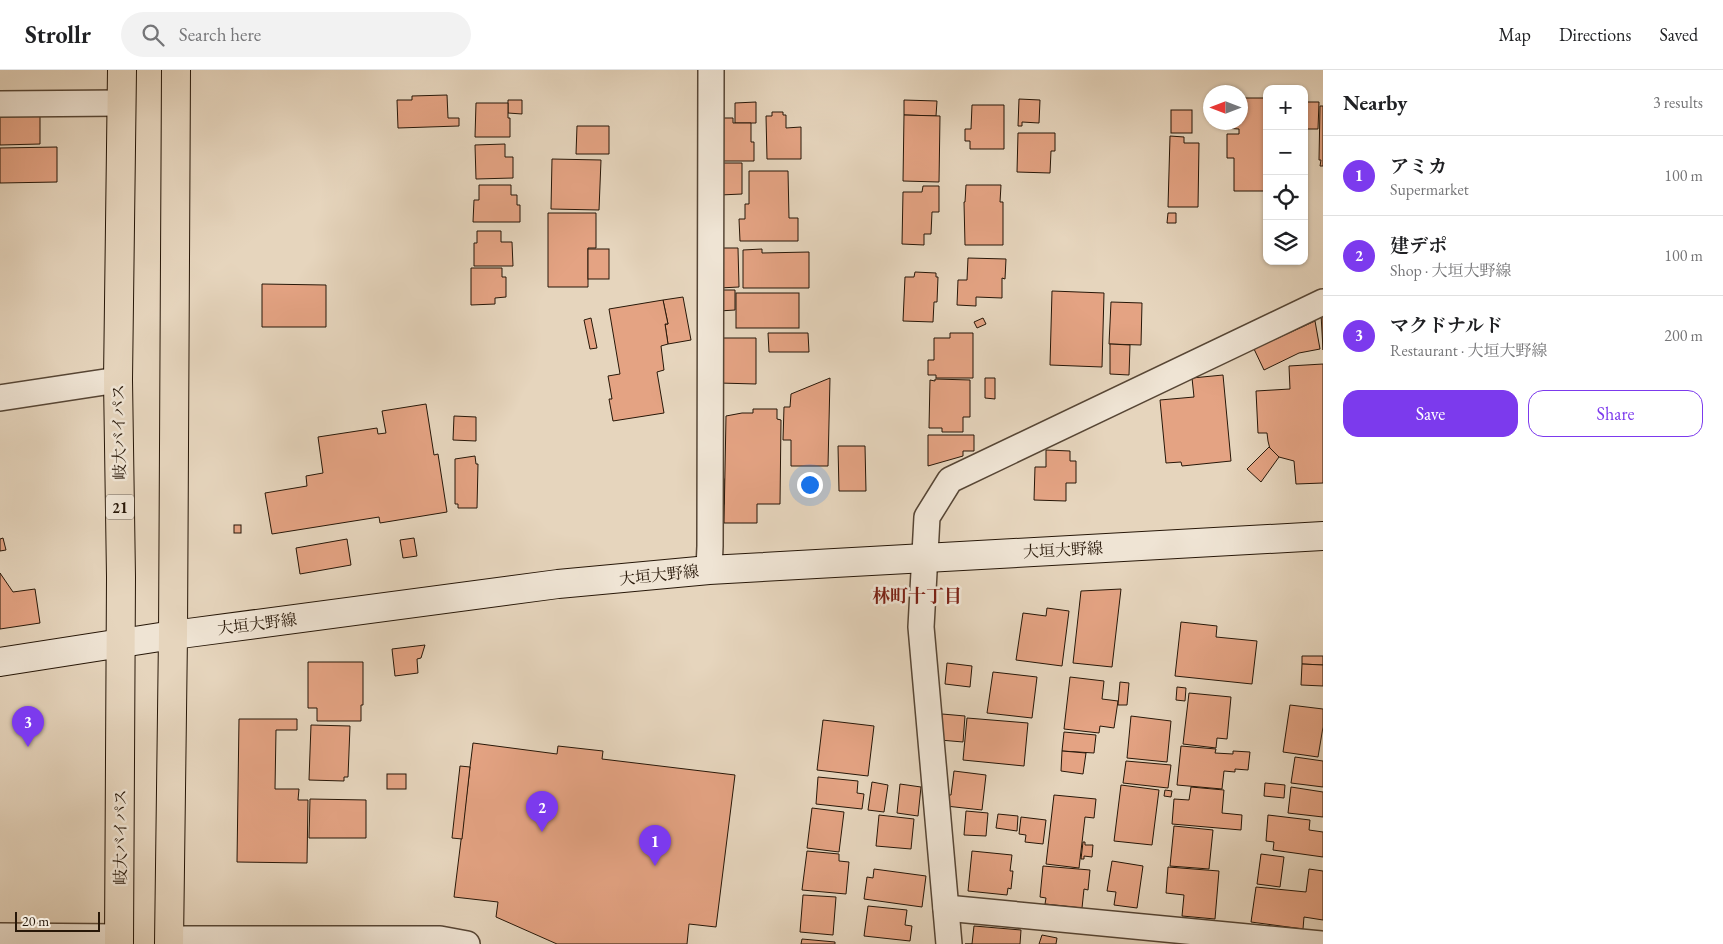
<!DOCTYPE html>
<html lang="en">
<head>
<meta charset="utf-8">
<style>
  body { margin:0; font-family:"EB Garamond","Noto Serif JP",serif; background:#f2f2f2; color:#202124 }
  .controls { position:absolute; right:15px; top:15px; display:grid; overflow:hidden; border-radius:10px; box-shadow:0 1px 4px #0004 }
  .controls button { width:45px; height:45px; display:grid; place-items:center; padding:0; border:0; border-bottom:1px solid #e0e0e0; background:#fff; color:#202124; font:25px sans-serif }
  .compass { position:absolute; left:1203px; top:15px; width:45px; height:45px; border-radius:50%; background:#fff; box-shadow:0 1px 4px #0004; rotate:270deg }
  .scale { position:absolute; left:15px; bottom:12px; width:85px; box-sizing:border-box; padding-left:5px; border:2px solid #271708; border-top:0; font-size:14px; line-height:18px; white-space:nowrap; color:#271708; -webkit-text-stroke:4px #efe4d4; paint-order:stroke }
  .you { position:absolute; left:809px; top:414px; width:18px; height:18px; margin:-12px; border:4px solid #fff; border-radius:50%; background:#1a73e8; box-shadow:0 0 0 8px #1a73e833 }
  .badge { display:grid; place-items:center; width:32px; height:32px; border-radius:50%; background:#7c3aed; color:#fff; font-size:16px; font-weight:700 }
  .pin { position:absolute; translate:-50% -41px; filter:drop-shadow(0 1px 2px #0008) }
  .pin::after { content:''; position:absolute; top:26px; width:18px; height:15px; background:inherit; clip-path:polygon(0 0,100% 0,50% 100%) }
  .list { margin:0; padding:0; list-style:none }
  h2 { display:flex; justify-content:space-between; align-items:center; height:65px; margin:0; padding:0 20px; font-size:21px }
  h2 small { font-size:16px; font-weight:400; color:#757577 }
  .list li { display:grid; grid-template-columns:32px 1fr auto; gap:15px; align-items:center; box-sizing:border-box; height:80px; padding:0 20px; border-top:1px solid #e0e0e0 }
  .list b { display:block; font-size:19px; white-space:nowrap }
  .list p { margin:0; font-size:16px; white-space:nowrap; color:#757577 }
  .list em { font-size:16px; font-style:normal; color:#757577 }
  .actions { display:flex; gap:10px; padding:15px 20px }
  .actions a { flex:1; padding:11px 0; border:1px solid #7c3aed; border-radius:15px; text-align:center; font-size:18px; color:#7c3aed }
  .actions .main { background:#7c3aed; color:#fff }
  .icon { flex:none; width:28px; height:28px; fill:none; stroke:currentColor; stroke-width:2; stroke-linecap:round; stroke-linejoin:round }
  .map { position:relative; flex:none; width:1323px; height:874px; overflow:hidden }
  header { display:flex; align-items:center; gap:30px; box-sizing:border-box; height:70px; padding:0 25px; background:#fff; border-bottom:1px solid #e0e0e0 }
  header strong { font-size:24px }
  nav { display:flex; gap:28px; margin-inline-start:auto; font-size:18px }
  .search { width:350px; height:45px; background:#f2f2f2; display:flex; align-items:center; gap:12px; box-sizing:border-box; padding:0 18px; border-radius:28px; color:#757577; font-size:19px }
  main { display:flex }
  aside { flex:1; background:#fff }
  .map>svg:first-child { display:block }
</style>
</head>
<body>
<header>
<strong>Strollr</strong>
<div class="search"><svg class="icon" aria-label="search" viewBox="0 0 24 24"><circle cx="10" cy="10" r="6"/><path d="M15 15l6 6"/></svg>Search here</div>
<nav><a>Map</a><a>Directions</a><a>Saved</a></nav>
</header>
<main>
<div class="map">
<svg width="1323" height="874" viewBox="0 0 1323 874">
  <rect width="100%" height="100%" fill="#e6d5bd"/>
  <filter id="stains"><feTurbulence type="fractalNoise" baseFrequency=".004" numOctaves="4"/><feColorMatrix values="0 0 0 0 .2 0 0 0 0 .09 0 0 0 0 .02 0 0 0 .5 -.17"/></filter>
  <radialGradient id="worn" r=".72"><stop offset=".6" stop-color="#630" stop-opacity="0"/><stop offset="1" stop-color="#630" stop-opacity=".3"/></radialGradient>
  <g fill="#e4a383" stroke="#271708">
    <polygon points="447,25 448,48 459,48 459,56 398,58 397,30 412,30 412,26"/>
    <polygon points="1240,28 1267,28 1267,121 1234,121 1234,88 1227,88 1227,64 1239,64 1239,59 1224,58 1224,52 1240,52"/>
    <polygon points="1019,29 1040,30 1039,53 1022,52 1022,56 1018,56"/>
    <polygon points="508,30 522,30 522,44 508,43"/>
    <polygon points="904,30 937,31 936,46 904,45"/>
    <polygon points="756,32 756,53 735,53 735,33"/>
    <polygon points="1305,32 1319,32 1318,59 1304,59"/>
    <polygon points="476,33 508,33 508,48 510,48 510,67 475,67"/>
    <polygon points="972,35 1004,35 1004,79 970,79 970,71 965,71 965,59 971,59"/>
    <polygon points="1320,36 1323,36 1323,96 1320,96 1321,90 1319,90"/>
    <polygon points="40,39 40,74 0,75 0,40"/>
    <rect x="1171" y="40" width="21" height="23"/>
    <polygon points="772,42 783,42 783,45 786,45 786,58 801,57 801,89 767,89 766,46 772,46"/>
    <polygon points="904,45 940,46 939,112 903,111"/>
    <polygon points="720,48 733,48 733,53 751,53 751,72 754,72 754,91 720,91"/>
    <polygon points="577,56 609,56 609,84 576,84"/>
    <polygon points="1018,63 1055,63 1055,81 1051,81 1050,103 1017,102"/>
    <polygon points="1170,66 1184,67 1184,73 1199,73 1198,137 1168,137"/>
    <polygon points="505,74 505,87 513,87 513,108 476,109 475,75"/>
    <polygon points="57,77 57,112 0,113 0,78"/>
    <polygon points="552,89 601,90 599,140 551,139"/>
    <polygon points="719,93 742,93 742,124 720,125"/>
    <polygon points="749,101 788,101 789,148 798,148 798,171 740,171 739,149 745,149 745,134 749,134"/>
    <polygon points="479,115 511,115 511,125 517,125 517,135 520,135 520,152 473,152 474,130 479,130"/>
    <polygon points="966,115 1001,115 1000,132 1003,132 1003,175 965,175 964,132 965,132"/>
    <polygon points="923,116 939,116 939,142 932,142 931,164 924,164 924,175 902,174 903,122 922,122"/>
    <polygon points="548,143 596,143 596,178 588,178 588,217 548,217"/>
    <polygon points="1168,143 1176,143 1176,153 1167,153"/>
    <polygon points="477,161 501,161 501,172 512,172 513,196 474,196 474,173 477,173"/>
    <polygon points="718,178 738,178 739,217 719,218"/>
    <rect x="588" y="179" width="21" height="30"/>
    <polygon points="762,179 762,183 809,182 809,218 743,218 743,180"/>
    <polygon points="968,188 1006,189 1005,209 1002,208 1002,228 976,227 976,236 957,235 958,210 967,210"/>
    <polygon points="471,198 502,198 502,207 506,207 506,227 495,228 495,234 471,235"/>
    <polygon points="915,202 936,203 936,207 938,207 937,232 934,232 933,252 903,251 905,207 914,207"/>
    <polygon points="262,214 326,215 326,257 262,257"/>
    <polygon points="718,220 735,220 735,240 719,241"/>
    <polygon points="1052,221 1104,223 1102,297 1050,295"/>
    <rect x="736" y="223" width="63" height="35"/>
    <polygon points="683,227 691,270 668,274 665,254 668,254 663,230"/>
    <polygon points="663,230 668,254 665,254 668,274 661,276 664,300 657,302 664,343 613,351 609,329 612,329 608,306 620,304 609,239"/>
    <polygon points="1111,232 1142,233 1141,275 1109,274"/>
    <polygon points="1321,244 1323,244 1323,280"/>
    <polygon points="591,248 597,278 590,279 584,250"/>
    <polygon points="983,248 986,254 977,258 974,252"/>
    <polygon points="1315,251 1320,279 1299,283 1264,300 1254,279"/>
    <polygon points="768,263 808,263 809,282 769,282"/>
    <polygon points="950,263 973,263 973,308 936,308 936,305 928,305 928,290 934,290 934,268 950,268"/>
    <polygon points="719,268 756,268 756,314 719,313"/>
    <polygon points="1110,274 1130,275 1129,305 1110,304"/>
    <polygon points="1323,294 1323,413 1296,414 1294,391 1279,387 1270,379 1268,371 1267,363 1258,363 1256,321 1290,319 1289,296"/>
    <polygon points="1223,305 1231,391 1182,396 1181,392 1166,393 1160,330 1194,327 1192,308"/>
    <polygon points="830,308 828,396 791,396 791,370 783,370 784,337 790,337 791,324"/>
    <polygon points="985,308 995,308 995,329 985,328"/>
    <polygon points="935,309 970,310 970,347 963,347 963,362 942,362 942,358 929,358 930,310 935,311"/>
    <polygon points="426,334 434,385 438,384 447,442 380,453 379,447 272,464 265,423 307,416 306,406 323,403 318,367 377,358 378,364 386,363 382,341"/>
    <polygon points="753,339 777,339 777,349 781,350 780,434 757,434 757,453 724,453 726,346 742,343 753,343"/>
    <polygon points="454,346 476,347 476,371 453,370"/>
    <polygon points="928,365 974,365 974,381 963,381 963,386 928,396"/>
    <polygon points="838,376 865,376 866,421 839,421"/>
    <polygon points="1269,377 1279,387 1261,412 1247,399"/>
    <polygon points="1046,380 1070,381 1070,391 1076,391 1076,413 1066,413 1066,431 1034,430 1035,397 1046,397"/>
    <polygon points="475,386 476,394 478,394 477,438 458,438 458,434 455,434 455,389"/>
    <rect x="717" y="409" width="7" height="25"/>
    <rect x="234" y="455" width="7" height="8"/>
    <polygon points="3,468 6,480 0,481 0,469"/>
    <polygon points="414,468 417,486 403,488 400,470"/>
    <polygon points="347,469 351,495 300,504 296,478"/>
    <polygon points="0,503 13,522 35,519 40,553 0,559"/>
    <polygon points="1121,519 1112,597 1073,593 1081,521"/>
    <polygon points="1047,538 1069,541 1062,596 1016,590 1023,543 1046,546"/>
    <polygon points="1181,552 1217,556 1216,567 1257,571 1252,614 1175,606"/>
    <polygon points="425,575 421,588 417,589 418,603 395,606 392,579"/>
    <polygon points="1302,586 1323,586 1323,595 1302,594"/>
    <polygon points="308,592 363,592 363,635 361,635 361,651 317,651 317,638 308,638"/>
    <polygon points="947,593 972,596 970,617 945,614"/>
    <polygon points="1302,594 1323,595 1323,616 1301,615"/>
    <polygon points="993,602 1037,607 1032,648 987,643"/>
    <polygon points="1070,607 1104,611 1102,629 1118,631 1114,658 1100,656 1099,663 1064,659"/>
    <polygon points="1120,612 1129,613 1127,635 1118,635"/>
    <polygon points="1177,617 1186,618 1185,631 1176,630"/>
    <polygon points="1189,623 1231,627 1227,669 1217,668 1216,678 1183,674"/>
    <polygon points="1290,635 1323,639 1323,657 1318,687 1283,682"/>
    <polygon points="942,644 965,646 963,672 940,670"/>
    <polygon points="1131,646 1171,651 1167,692 1127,688"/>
    <polygon points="967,648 1028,653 1024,696 963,690"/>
    <polygon points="239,649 297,649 297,660 276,660 275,719 299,719 298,730 308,730 307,793 237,792"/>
    <polygon points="823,650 874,656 868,706 817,700"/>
    <polygon points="311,655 350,656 348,707 344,707 344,711 309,710"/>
    <polygon points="1064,662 1096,665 1094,683 1062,681"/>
    <polygon points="473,673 557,684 558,676 603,681 602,689 735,705 716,857 689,854 687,874 557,874 496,847 498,832 454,827"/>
    <polygon points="1181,676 1216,679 1215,683 1233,684 1233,681 1250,682 1248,700 1235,699 1235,702 1224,701 1222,719 1177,715"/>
    <polygon points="1062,681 1086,683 1083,704 1061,701"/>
    <polygon points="1295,687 1323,691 1323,717 1291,713"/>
    <polygon points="1126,691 1171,695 1168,718 1123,713"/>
    <polygon points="460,696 470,697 462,769 452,768"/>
    <polygon points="954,701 986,705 982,740 946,736 947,725 951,725"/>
    <rect x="387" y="704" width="19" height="15"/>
    <polygon points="818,707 858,711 857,723 864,724 862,739 816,734"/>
    <polygon points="872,712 888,715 884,742 868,740"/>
    <polygon points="1265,713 1285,715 1284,728 1264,726"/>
    <polygon points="900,714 921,717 918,746 897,743"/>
    <polygon points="1121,715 1159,720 1152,775 1114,771"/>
    <polygon points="1191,717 1224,720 1222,743 1242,745 1241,760 1172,754 1174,729 1189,730"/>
    <polygon points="1291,717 1323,722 1323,747 1288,743"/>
    <polygon points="1165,720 1172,721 1171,727 1164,726"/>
    <polygon points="1054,725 1096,729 1094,748 1085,747 1079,798 1046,794"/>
    <polygon points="310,729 366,730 366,768 309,768"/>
    <polygon points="812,738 844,742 839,782 807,778"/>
    <polygon points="966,741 988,743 986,766 964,765"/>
    <polygon points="998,744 1018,746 1017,761 996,758"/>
    <polygon points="879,745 914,749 911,779 876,776"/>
    <polygon points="1268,745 1310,750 1309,760 1323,762 1323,787 1273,780 1274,772 1266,771"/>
    <polygon points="1021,747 1046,750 1043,774 1025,772 1026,765 1019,764"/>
    <polygon points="1174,756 1213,760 1209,799 1170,796"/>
    <polygon points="1083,772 1085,772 1085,775 1093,775 1092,787 1084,786 1084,789 1081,789"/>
    <polygon points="807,781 839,784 839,791 849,792 846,824 802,820"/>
    <polygon points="972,781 1012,785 1010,801 1013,801 1011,819 1008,818 1007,825 968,821"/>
    <polygon points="1261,784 1284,787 1280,817 1257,814"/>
    <polygon points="1112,791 1143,796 1137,838 1114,835 1116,822 1107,821"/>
    <polygon points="1043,796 1090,800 1088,820 1084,819 1082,838 1045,834 1046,828 1040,827"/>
    <polygon points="1168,797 1219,801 1215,849 1182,846 1184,825 1166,823"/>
    <polygon points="874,799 926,806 922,837 864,829 867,807 873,808"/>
    <polygon points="1309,799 1323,801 1323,850 1304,847 1303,859 1251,852 1256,817 1306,822"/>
    <polygon points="803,825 836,827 833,865 800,862"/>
    <polygon points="868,836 907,840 905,855 912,856 910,871 864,866"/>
    <polygon points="974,856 1021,860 1020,874 965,874 972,874"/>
    <polygon points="1042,865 1057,868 1056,874 1039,874"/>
    <polygon points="802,869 835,872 835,874 801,874"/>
  </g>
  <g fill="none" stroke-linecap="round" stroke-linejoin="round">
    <g stroke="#574635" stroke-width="28">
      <g id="street">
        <polyline points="0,34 120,33"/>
        <polyline points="0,328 118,310"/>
        <polyline points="709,500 710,476 711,0"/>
        <polyline points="946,838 1321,874"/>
        <polyline points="0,866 119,867"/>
        <polyline points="169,869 440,869 467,874"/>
        <polyline points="949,874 921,557 927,447 950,410 1323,232"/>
      </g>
    </g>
    <g stroke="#271708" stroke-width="30">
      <polyline id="secondary" points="0,592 173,565 558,514 709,500 1323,466"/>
    </g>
    <g stroke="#271708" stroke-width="30">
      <g id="highway">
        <polyline points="119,874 121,507 118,310 122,0"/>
        <polyline points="169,874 173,565 176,0"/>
      </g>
    </g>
    <use href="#street" stroke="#efe4d4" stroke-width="25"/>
    <use href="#secondary" stroke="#efe4d4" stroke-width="28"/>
    <use href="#highway" stroke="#e6d5bd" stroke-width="28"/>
  </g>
  <g text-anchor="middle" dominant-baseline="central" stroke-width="5" stroke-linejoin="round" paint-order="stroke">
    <rect fill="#efe4d4" stroke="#635445" stroke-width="1" x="106" y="424.5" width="28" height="25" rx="4"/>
    <g font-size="15" font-weight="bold" fill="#271708">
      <text x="120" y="437">21</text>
    </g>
    <g font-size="16" fill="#271708" stroke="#efe4d4">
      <text transform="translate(119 362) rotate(-91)">岐大バイパス</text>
      <text transform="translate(1063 480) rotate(-3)">大垣大野線</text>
      <text transform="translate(659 505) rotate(-6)">大垣大野線</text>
      <text transform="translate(257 554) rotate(-7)">大垣大野線</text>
      <text transform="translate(120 767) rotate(-90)">岐大バイパス</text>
    </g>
    <g font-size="18" font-weight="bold" fill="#7a1f14" stroke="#efe4d4">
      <text x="917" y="525">林町十丁目</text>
    </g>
  </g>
  <rect width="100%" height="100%" filter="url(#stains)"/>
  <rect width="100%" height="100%" fill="url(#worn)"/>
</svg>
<div class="controls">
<button>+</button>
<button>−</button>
<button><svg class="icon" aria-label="locate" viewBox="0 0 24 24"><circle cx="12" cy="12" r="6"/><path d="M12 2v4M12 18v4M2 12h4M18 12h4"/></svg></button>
<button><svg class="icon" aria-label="layers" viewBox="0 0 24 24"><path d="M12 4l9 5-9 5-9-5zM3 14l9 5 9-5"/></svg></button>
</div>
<svg class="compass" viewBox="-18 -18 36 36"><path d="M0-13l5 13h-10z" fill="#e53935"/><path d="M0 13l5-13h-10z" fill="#757577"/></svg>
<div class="scale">20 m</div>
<div class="you"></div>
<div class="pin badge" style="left:655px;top:796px">1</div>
<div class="pin badge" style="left:542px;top:762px">2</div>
<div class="pin badge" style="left:28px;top:677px">3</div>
</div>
<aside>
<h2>Nearby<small>3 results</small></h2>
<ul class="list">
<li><span class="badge">1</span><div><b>アミカ</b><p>Supermarket</p></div><em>100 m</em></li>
<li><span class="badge">2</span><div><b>建デポ</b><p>Shop · 大垣大野線</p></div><em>100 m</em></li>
<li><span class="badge">3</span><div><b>マクドナルド</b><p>Restaurant · 大垣大野線</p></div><em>200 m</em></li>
</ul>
<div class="actions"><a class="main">Save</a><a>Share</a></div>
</aside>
</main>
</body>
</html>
